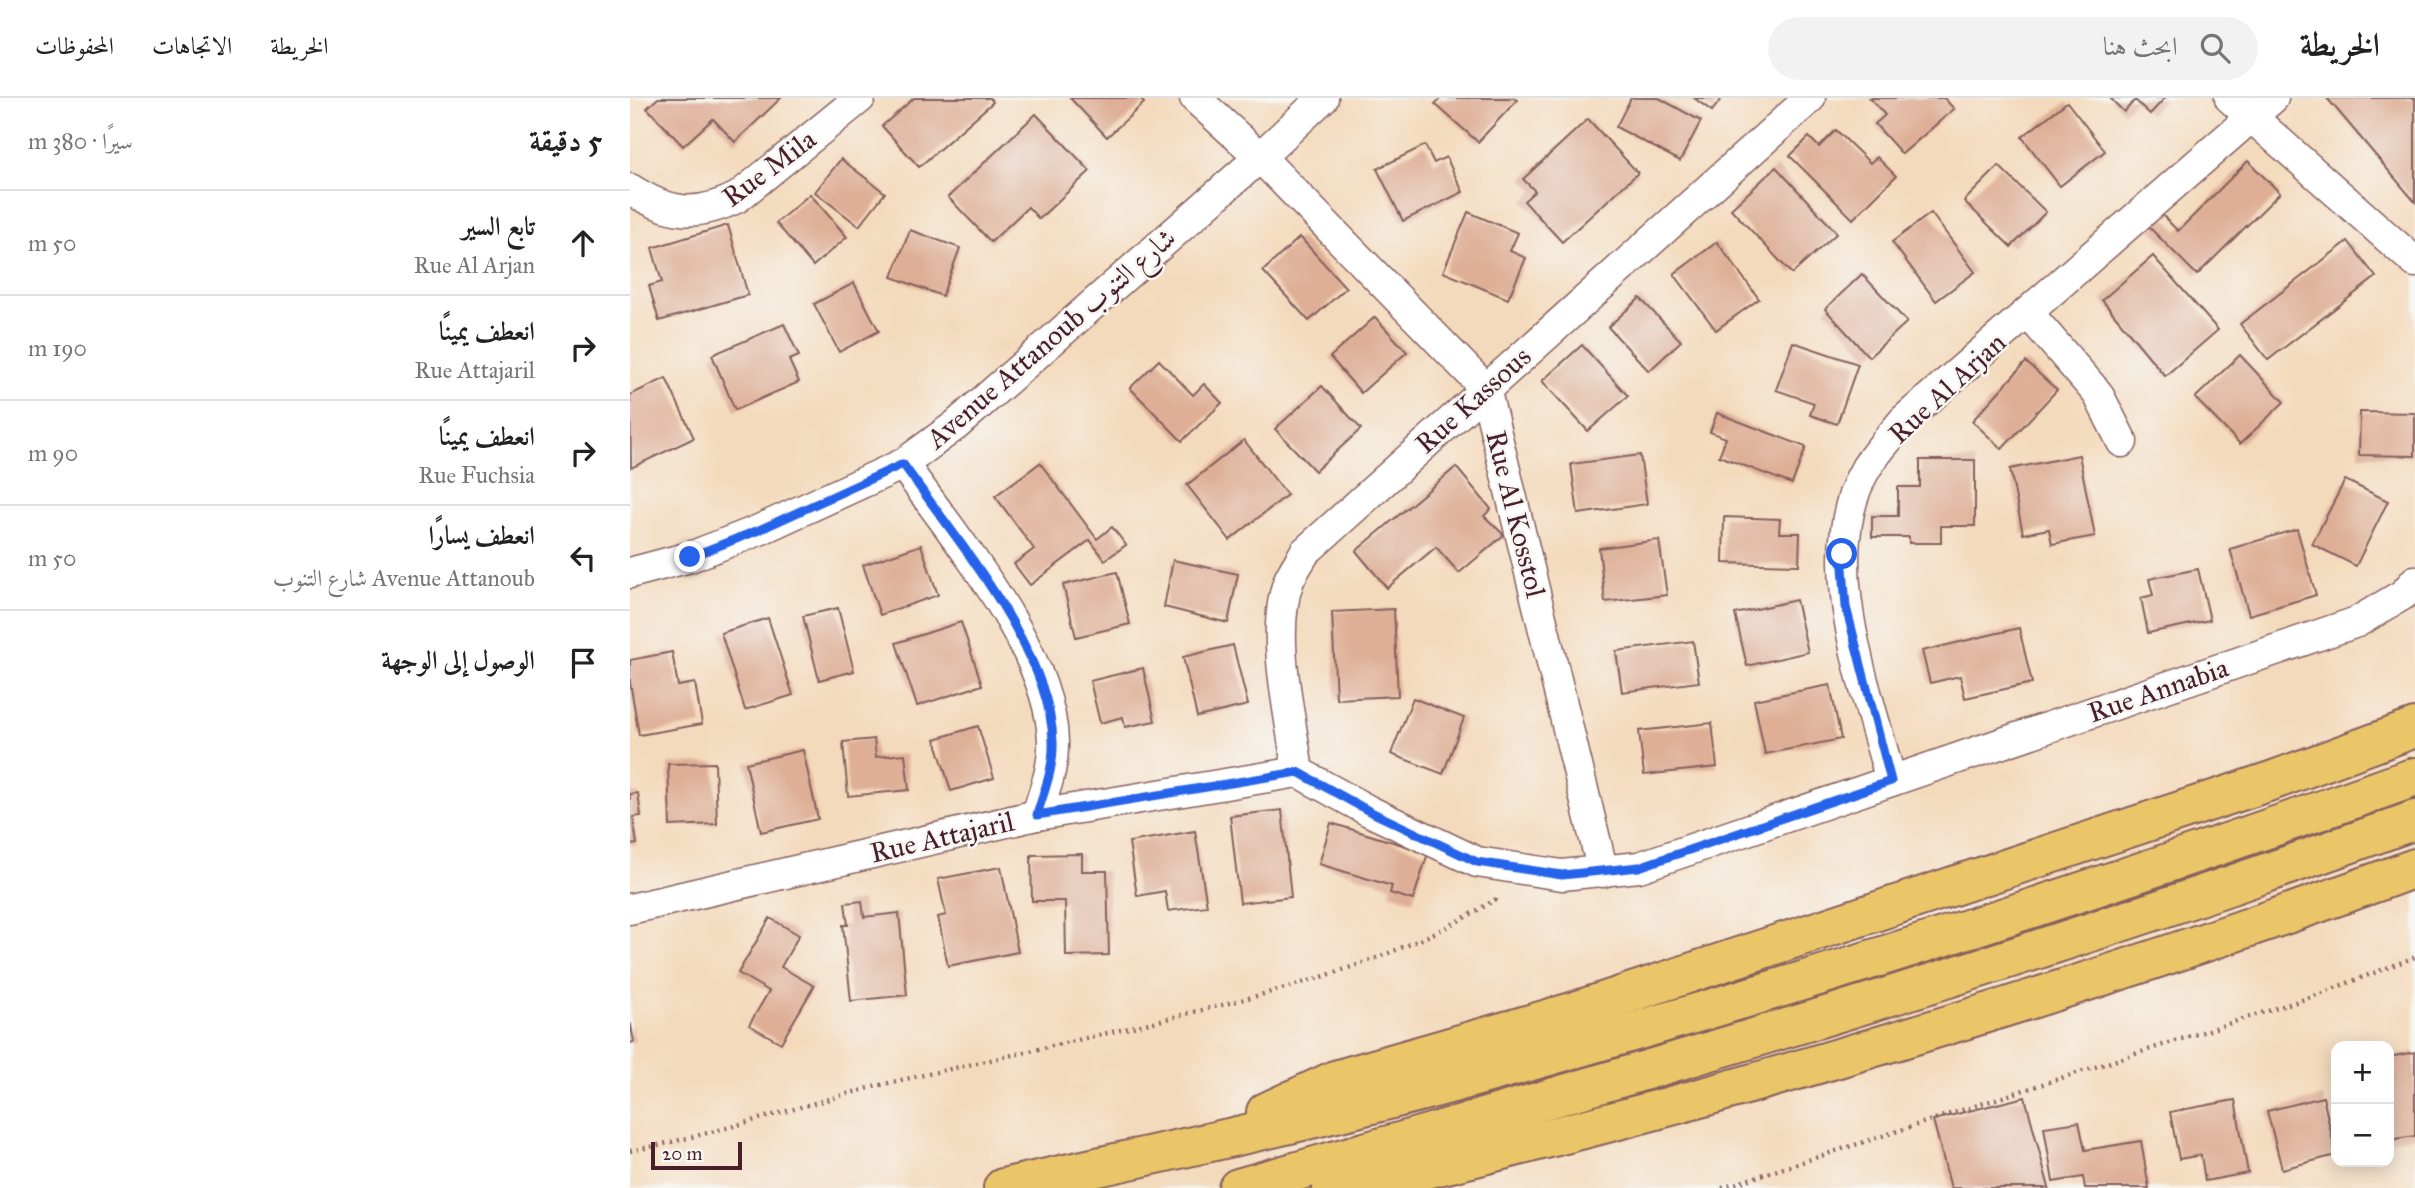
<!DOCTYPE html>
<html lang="ar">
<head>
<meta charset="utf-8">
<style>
  body { margin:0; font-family:"IM FELL Great Primer",Amiri,serif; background:#f2f2f2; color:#222; direction:rtl }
  .controls { position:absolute; right:21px; bottom:21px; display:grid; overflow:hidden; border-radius:14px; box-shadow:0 4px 18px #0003 }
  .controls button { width:63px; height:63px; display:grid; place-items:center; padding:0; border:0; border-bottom:2px solid #e0e0e0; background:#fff; color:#222; font:35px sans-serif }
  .scale { position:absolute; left:21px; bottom:18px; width:91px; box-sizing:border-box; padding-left:7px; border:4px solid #4a1f2b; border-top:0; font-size:19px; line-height:24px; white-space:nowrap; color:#4a1f2b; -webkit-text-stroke:5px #f6f6f2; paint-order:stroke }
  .stop { position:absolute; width:21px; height:21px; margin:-16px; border:5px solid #2563eb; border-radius:50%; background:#fff }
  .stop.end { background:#2563eb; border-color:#fff; box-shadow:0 2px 7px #0008 }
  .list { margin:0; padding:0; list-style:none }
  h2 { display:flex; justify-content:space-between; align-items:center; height:91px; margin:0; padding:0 28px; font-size:30px }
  h2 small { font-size:23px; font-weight:400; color:#767676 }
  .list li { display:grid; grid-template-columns:46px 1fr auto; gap:21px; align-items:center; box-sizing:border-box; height:105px; padding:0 28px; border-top:2px solid #e0e0e0 }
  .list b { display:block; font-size:26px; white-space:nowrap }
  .list p { margin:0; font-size:23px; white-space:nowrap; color:#767676 }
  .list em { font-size:23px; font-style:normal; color:#767676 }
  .icon { flex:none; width:38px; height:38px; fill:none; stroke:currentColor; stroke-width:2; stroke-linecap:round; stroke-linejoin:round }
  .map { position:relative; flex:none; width:1785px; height:1090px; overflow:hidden; direction:ltr }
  header { display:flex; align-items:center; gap:42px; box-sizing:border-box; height:98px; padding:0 35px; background:#fff; border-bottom:2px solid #e0e0e0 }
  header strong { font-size:33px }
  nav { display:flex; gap:38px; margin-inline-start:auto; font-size:24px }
  .search { width:490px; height:63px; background:#f2f2f2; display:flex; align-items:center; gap:18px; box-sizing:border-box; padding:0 24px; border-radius:38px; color:#767676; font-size:26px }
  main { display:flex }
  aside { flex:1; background:#fff }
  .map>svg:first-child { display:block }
</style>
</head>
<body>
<header>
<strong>الخريطة</strong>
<div class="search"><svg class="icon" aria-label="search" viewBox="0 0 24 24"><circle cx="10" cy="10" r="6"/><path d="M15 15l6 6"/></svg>ابحث هنا</div>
<nav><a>الخريطة</a><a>الاتجاهات</a><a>المحفوظات</a></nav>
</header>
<main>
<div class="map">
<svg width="1785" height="1090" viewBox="0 0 1785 1090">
  <rect width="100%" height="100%" fill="#f6f6f2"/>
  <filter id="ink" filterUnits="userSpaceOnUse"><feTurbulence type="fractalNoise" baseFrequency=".0143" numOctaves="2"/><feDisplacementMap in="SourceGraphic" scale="14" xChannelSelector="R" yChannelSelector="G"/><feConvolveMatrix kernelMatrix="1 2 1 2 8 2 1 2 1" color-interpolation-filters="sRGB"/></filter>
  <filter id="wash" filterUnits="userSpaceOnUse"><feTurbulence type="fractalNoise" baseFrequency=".00686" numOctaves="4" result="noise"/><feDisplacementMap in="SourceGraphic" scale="28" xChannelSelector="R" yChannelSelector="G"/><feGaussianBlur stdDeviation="1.57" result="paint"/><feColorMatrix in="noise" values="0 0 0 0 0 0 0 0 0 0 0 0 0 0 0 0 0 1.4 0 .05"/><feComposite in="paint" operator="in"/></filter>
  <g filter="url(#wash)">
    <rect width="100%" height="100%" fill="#f4dabc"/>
    <g id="blocks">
      <g fill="#deaf96">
        <polygon points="28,0 151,0 105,44 83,21 53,48 17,10"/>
        <polygon points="284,0 360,0 363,4 289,69 252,28"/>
        <polygon points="440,0 510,0 514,5 477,39"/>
        <polygon points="811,0 885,0 887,2 848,44 805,6"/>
        <polygon points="1001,0 1029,0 1071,23 1050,63 986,29"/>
        <polygon points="1064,0 1092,0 1082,13"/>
        <polygon points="1240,0 1314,0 1324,11 1272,56 1245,26 1255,17"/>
        <polygon points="1480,0 1535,0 1520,16 1505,2 1494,14"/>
        <polygon points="1697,0 1785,0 1785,104"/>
        <polygon points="1437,4 1475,53 1430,88 1392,39"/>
        <polygon points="406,16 460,73 409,121 398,109 361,144 318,99"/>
        <polygon points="958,21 1008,75 932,144 894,103 905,93 893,81"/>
        <polygon points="1206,32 1240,65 1247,59 1266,78 1223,121 1160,58 1179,39 1189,49"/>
        <polygon points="795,47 804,65 816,59 833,94 773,123 747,71"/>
        <polygon points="211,61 255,95 229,128 185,94"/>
        <polygon points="1618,63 1650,95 1567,177 1516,126 1529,114 1548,133"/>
        <polygon points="1369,68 1416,114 1381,149 1334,103"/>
        <polygon points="1146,69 1207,135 1162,176 1101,111"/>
        <polygon points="180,96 217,139 183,168 146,125"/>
        <polygon points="838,114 888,135 880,153 896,160 878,201 813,174"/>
        <polygon points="1301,115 1345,174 1306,203 1262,144"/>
        <polygon points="98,127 118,197 29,223 19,188 32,184 22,150"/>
        <polygon points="280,132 330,150 312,198 262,179"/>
        <polygon points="670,139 716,190 679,223 633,173"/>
        <polygon points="1718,143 1746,179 1638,262 1610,226"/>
        <polygon points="1087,144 1129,201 1086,232 1044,176"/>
        <polygon points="1523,158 1588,232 1535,278 1472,202"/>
        <polygon points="1232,176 1277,224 1239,259 1195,211"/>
        <polygon points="224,185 249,233 209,254 184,206"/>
        <polygon points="1010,200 1051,243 1019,273 978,229"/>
        <polygon points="745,219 777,254 731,295 700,259"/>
        <polygon points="154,226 169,258 159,262 169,284 105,312 82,257"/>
        <polygon points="1163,244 1228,266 1207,326 1180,317 1184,305 1146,292"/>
        <polygon points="952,247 998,298 958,333 912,283"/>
        <polygon points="1610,257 1654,304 1610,346 1565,300"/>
        <polygon points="529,262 563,297 574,286 592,305 552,343 500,290"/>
        <polygon points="1396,264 1427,292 1372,351 1342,323"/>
        <polygon points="36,280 64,340 1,370 0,297"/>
        <polygon points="692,288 731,331 685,373 645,331"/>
        <polygon points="1730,314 1785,315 1785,358 1729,357"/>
        <polygon points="1087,315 1176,349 1162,386 1089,358 1096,340 1080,334"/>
        <polygon points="614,342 657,397 600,442 557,387"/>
        <polygon points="1010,357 1017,406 948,416 941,366"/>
        <polygon points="1449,357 1465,438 1422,446 1419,431 1393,436 1380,371"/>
        <polygon points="1290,362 1345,362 1345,428 1311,428 1311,445 1279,445 1279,439 1242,439 1242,418 1268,418 1268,389 1290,389"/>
        <polygon points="410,365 467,441 482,429 496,447 475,462 460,442 400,487 384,466 404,451 365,398"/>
        <polygon points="826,369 861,411 854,418 874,437 829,475 806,449 757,490 726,453"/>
        <polygon points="1715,382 1758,403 1726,468 1682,446"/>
        <polygon points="1094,419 1150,421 1149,435 1170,435 1169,467 1093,465"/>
        <polygon points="1667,431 1686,497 1619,517 1600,451"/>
        <polygon points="1029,442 1037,497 975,504 969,450"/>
        <polygon points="291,447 308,497 250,517 233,467"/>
        <polygon points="543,462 608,476 598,525 534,509"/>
        <polygon points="1568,471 1580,522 1518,535 1511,500 1523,497 1519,481"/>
        <polygon points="487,474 500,526 446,539 433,487"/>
        <polygon points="1166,502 1178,554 1117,568 1105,516"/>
        <polygon points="208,510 224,573 189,582 173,518"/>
        <polygon points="764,511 768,598 706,601 702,514"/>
        <polygon points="138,520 163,597 115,612 91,535"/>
        <polygon points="331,524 352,587 287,608 266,545"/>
        <polygon points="1389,530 1402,585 1335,600 1330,578 1300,585 1292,553"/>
        <polygon points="1063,543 1069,584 992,594 986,553"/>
        <polygon points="603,547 618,607 567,619 553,559"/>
        <polygon points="42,554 48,588 65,585 72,626 9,637 0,584 0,562"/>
        <polygon points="513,570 525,623 495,629 493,619 470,625 460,583"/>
        <polygon points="1200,587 1211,641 1135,656 1124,602"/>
        <polygon points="783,600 834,620 813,676 761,656"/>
        <polygon points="1082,625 1087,669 1014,677 1009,633"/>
        <polygon points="348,628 364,680 321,693 305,641"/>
        <polygon points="244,641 246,659 275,656 279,692 218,698 213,644"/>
        <polygon points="173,652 188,721 131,734 116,665"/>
        <polygon points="85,665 87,726 40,728 38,666"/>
        <polygon points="8,695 11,718 3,719 7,746 0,747 0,696"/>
        <polygon points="652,712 661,799 610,805 600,718"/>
        <polygon points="701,725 798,755 783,802 760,795 762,788 689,766"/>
        <polygon points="565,733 577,808 538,813 535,793 507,798 499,744"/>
        <polygon points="452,756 452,773 477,773 479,857 436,858 435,803 402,803 401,757"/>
        <polygon points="371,769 388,854 318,868 308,819 316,817 308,781"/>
        <polygon points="232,803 234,819 269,815 277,897 221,903 213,827 218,827 215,805"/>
        <polygon points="140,820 169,837 151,869 184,888 151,945 119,927 139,893 108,875"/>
        <polygon points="1,927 4,944 0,945 0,928"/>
        <polygon points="1785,954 1785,1038 1759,1042 1759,959"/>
        <polygon points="1395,999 1419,1090 1321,1090 1303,1022"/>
        <polygon points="1693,999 1706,1057 1652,1071 1637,1013"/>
        <polygon points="1605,1002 1618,1075 1575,1083 1571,1057 1549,1061 1540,1014"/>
        <polygon points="1449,1024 1455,1052 1511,1043 1519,1090 1455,1090 1453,1079 1423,1084 1414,1029"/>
      </g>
    </g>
  </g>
  <g filter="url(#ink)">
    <use href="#blocks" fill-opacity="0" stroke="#86605e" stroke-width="2"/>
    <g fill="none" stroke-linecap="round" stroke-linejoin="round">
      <g stroke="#86605e" stroke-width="33">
        <g id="minor">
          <polyline points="565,0 630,59 855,290 973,774"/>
          <polyline points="1600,0 1785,164"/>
          <path d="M 0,91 C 39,116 66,120 108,99 L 230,0"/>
          <polyline points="1399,216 1468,296 1492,344"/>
          <path d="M 273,366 C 325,440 421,552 423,644 C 424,670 414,693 407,717"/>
          <polyline points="0,475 60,459 129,432 273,366 326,327 630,59 693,0"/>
          <path d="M 668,674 C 661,619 639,535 659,482 C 663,473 670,463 675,454 L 1180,0"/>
          <path d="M 1261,683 C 1237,591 1184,459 1236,370 C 1246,354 1261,338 1273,323 L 1643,0"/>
          <polyline points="0,811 407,717 668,674 739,713 847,764 932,777 1009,769 1727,524 1774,496 1785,483"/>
        </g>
      </g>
      <g stroke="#86605e" stroke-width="42">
        <g id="highway">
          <polyline points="636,1014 705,982 942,914 1641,683 1785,630"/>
          <path d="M 373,1090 C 532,1054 692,1022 848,978 C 1164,890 1477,789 1785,679"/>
          <path d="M 608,1090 C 1003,978 1399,863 1785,722"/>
          <path d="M 702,1090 C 749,1084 795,1071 841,1060 C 924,1039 1006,1018 1088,995 C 1323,928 1556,855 1785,770"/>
        </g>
      </g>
      <g stroke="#86605e" stroke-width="4.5" stroke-dasharray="2 5" stroke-linecap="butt">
        <path d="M 0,1053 C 92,1035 180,1004 271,982 C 361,962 450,942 540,920 C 653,892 766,864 866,801 L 866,797"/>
        <polyline points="1092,1090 1684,898 1785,859"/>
      </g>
      <use href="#minor" stroke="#fff" stroke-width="30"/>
      <use href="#highway" stroke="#ebc669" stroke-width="38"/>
    </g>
  </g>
  <g fill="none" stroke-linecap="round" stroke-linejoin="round" filter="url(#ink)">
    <path stroke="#2563eb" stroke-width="9" d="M 60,459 L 129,432 L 273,366 C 325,440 421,552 423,644 C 424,670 414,693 407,717 L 668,674 L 739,713 L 847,764 L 932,777 L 1009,769 L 1261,683 L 1216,509 L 1212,456"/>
  </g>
  <g text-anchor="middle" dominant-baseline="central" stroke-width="5" stroke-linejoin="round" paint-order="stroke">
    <g font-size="28" fill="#4a1f2b" stroke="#f6f6f2">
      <text transform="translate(139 70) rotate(-37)">Rue Mila</text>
      <text transform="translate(421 240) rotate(-41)">Avenue Attanoub شارع التنوب</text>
      <text transform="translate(1317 290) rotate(-43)">Rue Al Arjan</text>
      <text transform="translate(843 302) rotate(-42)">Rue Kassous</text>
      <text transform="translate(886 416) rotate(76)">Rue Al Kosstol</text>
      <text transform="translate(1528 592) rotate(-19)">Rue Annabia</text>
      <text transform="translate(312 739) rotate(-13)">Rue Attajaril</text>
    </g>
  </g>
</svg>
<div class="controls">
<button>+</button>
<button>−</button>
</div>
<div class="scale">20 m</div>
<div class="stop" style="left:1212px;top:456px"></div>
<div class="stop end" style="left:60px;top:459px"></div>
</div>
<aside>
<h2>5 دقيقة<small>سيرًا · 380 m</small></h2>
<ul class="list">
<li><svg class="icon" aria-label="ahead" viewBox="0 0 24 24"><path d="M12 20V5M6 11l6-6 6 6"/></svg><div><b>تابع السير</b><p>Rue Al Arjan</p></div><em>50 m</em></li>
<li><svg class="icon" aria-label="right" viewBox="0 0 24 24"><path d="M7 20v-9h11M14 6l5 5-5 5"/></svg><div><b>انعطف يمينًا</b><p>Rue Attajaril</p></div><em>190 m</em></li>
<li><svg class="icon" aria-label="right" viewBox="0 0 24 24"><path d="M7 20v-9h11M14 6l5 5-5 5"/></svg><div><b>انعطف يمينًا</b><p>Rue Fuchsia</p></div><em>90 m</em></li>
<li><svg class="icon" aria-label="left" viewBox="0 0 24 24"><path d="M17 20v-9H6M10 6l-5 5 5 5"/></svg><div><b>انعطف يسارًا</b><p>Avenue Attanoub شارع التنوب</p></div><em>50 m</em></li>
<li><svg class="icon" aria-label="arrive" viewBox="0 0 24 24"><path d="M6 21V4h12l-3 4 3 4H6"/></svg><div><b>الوصول إلى الوجهة</b></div></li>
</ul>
</aside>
</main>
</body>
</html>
